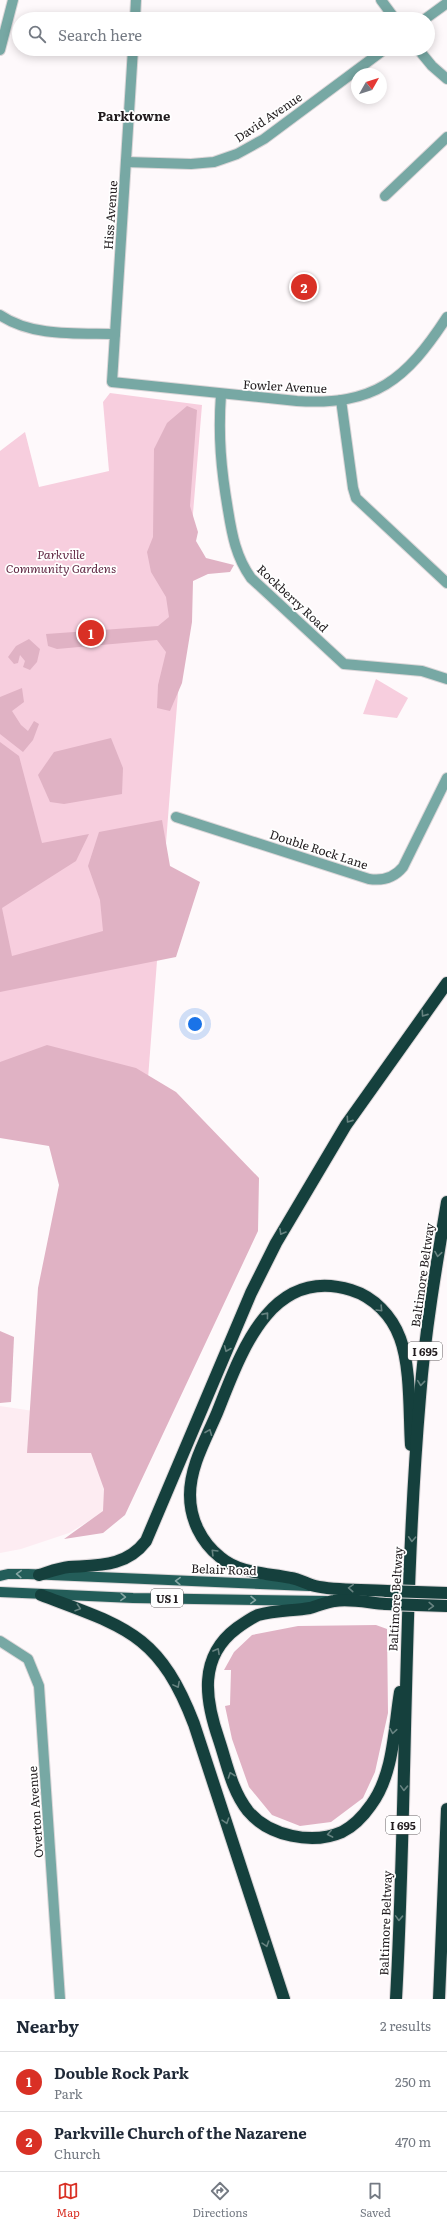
<!DOCTYPE html>
<html lang="en">
<head>
<meta charset="utf-8">
<style>
  body { margin:0; font-family:Literata,serif; background:#f6f6f7; color:#1f2937 }
  .compass { position:absolute; left:351px; top:68px; width:36px; height:36px; border-radius:50%; background:#fff; box-shadow:0 2px 10px #0003; rotate:51deg }
  .you { position:absolute; left:195px; top:1024px; width:14px; height:14px; margin:-10px; border:3px solid #fff; border-radius:50%; background:#1a73e8; box-shadow:0 0 0 6px #1a73e833 }
  .badge { display:grid; place-items:center; width:26px; height:26px; border-radius:50%; background:#d93025; color:#fff; font-size:13px; font-weight:700 }
  .pin { position:absolute; translate:-50% -50%; border:2px solid #fff; box-shadow:0 1px 4px #0006 }
  .list { margin:0; padding:0; list-style:none }
  h2 { display:flex; justify-content:space-between; align-items:center; height:52px; margin:0; padding:0 16px; font-size:17px }
  h2 small { font-size:13px; font-weight:400; color:#747a83 }
  .list li { display:grid; grid-template-columns:26px 1fr auto; gap:12px; align-items:center; box-sizing:border-box; height:60px; padding:0 16px; border-top:1px solid #e0e1e3 }
  .list b { display:block; font-size:15px; white-space:nowrap }
  .list p { margin:0; font-size:13px; white-space:nowrap; color:#747a83 }
  .list em { font-size:13px; font-style:normal; color:#747a83 }
  .icon { flex:none; width:22px; height:22px; fill:none; stroke:currentColor; stroke-width:2; stroke-linecap:round; stroke-linejoin:round }
  .map { position:relative; flex:none; width:447px; height:1999px; overflow:hidden }
  .search { position:absolute; background:#fff; box-shadow:0 2px 10px #0003; left:12px; right:12px; top:12px; height:44px; display:flex; align-items:center; gap:10px; box-sizing:border-box; padding:0 14px; border-radius:22px; color:#747a83; font-size:15px }
  .sheet { height:172px; background:#fff }
  nav { display:flex; justify-content:space-around; align-items:center; box-sizing:border-box; height:56px; border-top:1px solid #e0e1e3; background:#fff; font-size:11px; color:#747a83 }
  nav a { display:grid; justify-items:center; gap:2px }
  nav .on { color:#d93025 }
  .map>svg:first-child { display:block }
</style>
</head>
<body>
<div class="map">
<svg width="447" height="1999" viewBox="0 0 447 1999">
  <rect width="100%" height="100%" fill="#fef9fb"/>
  <polygon fill="#fdecf2" points="0,1406 161,1430 123,1500 69,1533 21,1549 0,1553"/>
  <g fill="#f7cede">
    <polygon points="110,393 202,405 171,778 143,1144 0,1124 0,451 25,432 39,487 109,471 103,402"/>
    <polygon points="376,679 408,698 397,718 363,714"/>
  </g>
  <g fill="#e0b2c4">
    <polygon points="187,406 197,410 190,506 198,532 196,541 206,558 234,565 230,572 208,574 193,581 192,622 182,683 170,711 157,708 158,685 166,652 157,640 57,649 48,646 46,634 158,626 169,617 166,597 151,572 147,552 153,537 154,449 167,423"/>
    <polygon points="29,639 40,649 37,662 30,670 23,667 25,661 20,655 18,663 14,664 8,657 16,646"/>
    <polygon points="22,688 24,702 12,711 21,725 28,731 34,721 39,724 33,740 23,752 0,734 0,697"/>
    <polygon points="111,738 123,768 122,794 64,804 50,802 38,775 54,752"/>
    <polygon points="0,742 19,756 42,843 89,834 76,861 2,908 12,956 103,931 100,900 88,866 99,832 162,820 170,866 200,882 176,957 0,992"/>
    <polygon points="47,1045 136,1068 176,1092 259,1178 258,1231 125,1515 103,1533 64,1539 103,1511 104,1489 91,1453 27,1453 38,1288 59,1185 49,1146 0,1138 0,1062"/>
    <polygon points="0,1331 14,1337 11,1402 0,1403"/>
    <polygon points="376,1625 387,1629 388,1713 375,1772 363,1798 331,1822 300,1826 272,1815 249,1787 232,1739 225,1706 230,1705 231,1670 224,1670 234,1652 252,1635 298,1626"/>
  </g>
  <g fill="none" stroke-linecap="round" stroke-linejoin="round">
    <g stroke="#dbd6d8" stroke-width="12">
      <g id="minor">
        <polyline points="381,0 395,19"/>
        <polyline points="135,19 136,0"/>
        <polyline points="425,19 447,3"/>
        <path d="M 133,49 L 112,382 L 297,401 C 375,406 406,380 447,317"/>
        <polyline points="418,49 432,66 447,79"/>
        <polyline points="0,50 13,0"/>
        <polyline points="126,162 191,164 214,162 237,154 264,139 385,49"/>
        <polyline points="385,196 447,137"/>
        <path d="M 0,315 C 32,337 78,333 115,334"/>
        <path d="M 221,394 C 218,436 221,469 228,510 C 232,535 236,557 251,578 L 344,664 L 422,671 L 447,679"/>
        <polyline points="341,400 353,488 356,498 447,583"/>
        <path d="M 176,817 L 369,879 C 382,881 394,878 403,867 L 447,778"/>
        <polyline points="0,1641 28,1659 39,1686 60,1999"/>
      </g>
    </g>
    <g stroke="#dbd6d8" stroke-width="12">
      <g id="major">
        <polyline points="0,1576 8,1574 28,1574 309,1586"/>
        <polyline points="0,1592 133,1598 326,1601"/>
      </g>
    </g>
    <g stroke="#dbd6d8" stroke-width="14">
      <g id="highway">
        <path d="M 39,1575 C 49,1572 59,1568 69,1567 C 99,1565 126,1567 146,1541 L 251,1293 L 276,1243 L 346,1125 L 447,983"/>
        <path d="M 387,1591 C 364,1589 336,1591 315,1586 C 307,1584 299,1579 291,1578 C 267,1573 240,1574 220,1557 C 201,1542 190,1519 190,1495 C 190,1466 206,1439 217,1413 C 240,1356 269,1265 351,1290 C 374,1297 392,1316 400,1338 C 411,1367 409,1414 411,1445"/>
        <path d="M 41,1595 C 125,1627 159,1633 194,1724 L 284,1999"/>
        <path d="M 386,1604 C 370,1603 350,1598 334,1601 C 326,1602 318,1606 310,1608 C 293,1611 276,1610 258,1615 C 251,1618 244,1623 237,1628 C 198,1657 205,1700 219,1740 C 227,1764 232,1791 248,1811 C 269,1836 312,1845 342,1832 C 354,1826 364,1815 371,1805 C 394,1774 394,1728 400,1692"/>
        <path d="M 396,1999 C 407,1799 403,1597 420,1397 C 425,1332 436,1267 447,1202"/>
        <polyline points="439,1999 447,1809"/>
      </g>
    </g>
    <use href="#minor" stroke="#77a8a4" stroke-width="10"/>
    <use href="#major" stroke="#235d59" stroke-width="10"/>
    <use href="#highway" stroke="#15403d" stroke-width="12"/>
    <g stroke="#dbd6d8" stroke-width="14" stroke-linecap="butt">
      <g id="highway-bridge">
        <polyline points="387,1591 447,1593"/>
        <polyline points="386,1604 447,1606"/>
      </g>
    </g>
    <use href="#highway-bridge" stroke="#15403d" stroke-width="12"/>
  </g>
  <defs><path id="oneway-chevron" d="M-2-3.5L2.5 0L-2 3.5" fill="none" stroke-width="1.6" stroke-linecap="round" stroke-linejoin="round"/></defs>
  <g stroke="#678381">
    <use href="#oneway-chevron" transform="translate(424 1014) rotate(125)"/>
    <use href="#oneway-chevron" transform="translate(349 1120) rotate(125)"/>
    <use href="#oneway-chevron" transform="translate(282 1232) rotate(120)"/>
    <use href="#oneway-chevron" transform="translate(438 1254) rotate(99)"/>
    <use href="#oneway-chevron" transform="translate(380 1309) rotate(46)"/>
    <use href="#oneway-chevron" transform="translate(266 1315) rotate(-51)"/>
    <use href="#oneway-chevron" transform="translate(227 1349) rotate(113)"/>
    <use href="#oneway-chevron" transform="translate(421 1383) rotate(96)"/>
    <use href="#oneway-chevron" transform="translate(209 1432) rotate(-68)"/>
    <use href="#oneway-chevron" transform="translate(412 1539) rotate(93)"/>
    <use href="#oneway-chevron" transform="translate(214 1552) rotate(-135)"/>
    <use href="#oneway-chevron" transform="translate(351 1588) rotate(-176)"/>
    <use href="#oneway-chevron" transform="translate(431 1606) rotate(2)"/>
    <use href="#oneway-chevron" transform="translate(78 1608) rotate(18)"/>
    <use href="#oneway-chevron" transform="translate(217 1651) rotate(-61)"/>
    <use href="#oneway-chevron" transform="translate(177 1685) rotate(62)"/>
    <use href="#oneway-chevron" transform="translate(393 1731) rotate(99)"/>
    <use href="#oneway-chevron" transform="translate(231 1775) rotate(-109)"/>
    <use href="#oneway-chevron" transform="translate(404 1788) rotate(92)"/>
    <use href="#oneway-chevron" transform="translate(226 1821) rotate(72)"/>
    <use href="#oneway-chevron" transform="translate(330 1834) rotate(169)"/>
    <use href="#oneway-chevron" transform="translate(399 1918) rotate(92)"/>
    <use href="#oneway-chevron" transform="translate(266 1944) rotate(72)"/>
  </g>
  <g stroke="#86a6a4">
    <use href="#oneway-chevron" transform="translate(19 1574) rotate(-178)"/>
    <use href="#oneway-chevron" transform="translate(178 1581) rotate(-178)"/>
    <use href="#oneway-chevron" transform="translate(123 1597) rotate(2)"/>
    <use href="#oneway-chevron" transform="translate(253 1600) rotate(1)"/>
  </g>
  <g text-anchor="middle" dominant-baseline="central" stroke-width="3.5" stroke-linejoin="round" paint-order="stroke">
    <g fill="#fff" stroke="#646062" stroke-width="1">
      <rect x="408" y="1342" width="34" height="18" rx="3"/>
      <rect x="151" y="1589" width="32" height="18" rx="3"/>
      <rect x="386" y="1816" width="34" height="18" rx="3"/>
    </g>
    <g font-size="11" font-weight="bold" fill="#211c1e">
      <text x="425" y="1351">I 695</text>
      <text x="167" y="1598">US 1</text>
      <text x="403" y="1825">I 695</text>
    </g>
    <g font-size="12" fill="#211c1e" stroke="#fff">
      <text transform="translate(268 117) rotate(-34)">David Avenue</text>
      <text transform="translate(110 215) rotate(-86)">Hiss Avenue</text>
      <text transform="translate(285 386) rotate(3)">Fowler Avenue</text>
      <text transform="translate(293 598) rotate(43)">Rockberry Road</text>
      <text transform="translate(319 849) rotate(18)">Double Rock Lane</text>
      <text transform="translate(422 1275) rotate(-82)">Baltimore Beltway</text>
      <text transform="translate(224 1569) rotate(2)">Belair Road</text>
      <text transform="translate(395 1599) rotate(-87)">Baltimore Beltway</text>
      <text transform="translate(35 1812) rotate(-94)">Overton Avenue</text>
      <text transform="translate(385 1923) rotate(-88)">Baltimore Beltway</text>
    </g>
    <g font-size="12" font-style="italic" fill="#632b46" stroke="#fff">
      <text x="61" y="554">Parkville<tspan x="61" dy="14">Community Gardens</tspan></text>
    </g>
    <g font-size="13" font-weight="bold" fill="#211c1e" stroke="#fff">
      <text x="134" y="115">Parktowne</text>
    </g>
  </g>
</svg>
<svg class="compass" viewBox="-18 -18 36 36"><path d="M0-13l5 13h-10z" fill="#e53935"/><path d="M0 13l5-13h-10z" fill="#747a83"/></svg>
<div class="you"></div>
<div class="pin badge" style="left:91px;top:633px">1</div>
<div class="pin badge" style="left:304px;top:287px">2</div>
<div class="search"><svg class="icon" aria-label="search" viewBox="0 0 24 24"><circle cx="10" cy="10" r="6"/><path d="M15 15l6 6"/></svg>Search here</div>
</div>
<section class="sheet">
<h2>Nearby<small>2 results</small></h2>
<ul class="list">
<li><span class="badge">1</span><div><b>Double Rock Park</b><p>Park</p></div><em>250 m</em></li>
<li><span class="badge">2</span><div><b>Parkville Church of the Nazarene</b><p>Church</p></div><em>470 m</em></li>
</ul>
</section>
<nav>
<a class="on"><svg class="icon" aria-label="map" viewBox="0 0 24 24"><path d="M3 6l6-2 6 2 6-2v14l-6 2-6-2-6 2zM9 4v14M15 6v14"/></svg>Map</a>
<a><svg class="icon" aria-label="directions" viewBox="0 0 24 24"><path d="M12 3l9 9-9 9-9-9zM9 14v-3h6M13 9l2 2-2 2"/></svg>Directions</a>
<a><svg class="icon" aria-label="saved" viewBox="0 0 24 24"><path d="M7 4h10v16l-5-4-5 4z"/></svg>Saved</a>
</nav>
</body>
</html>
